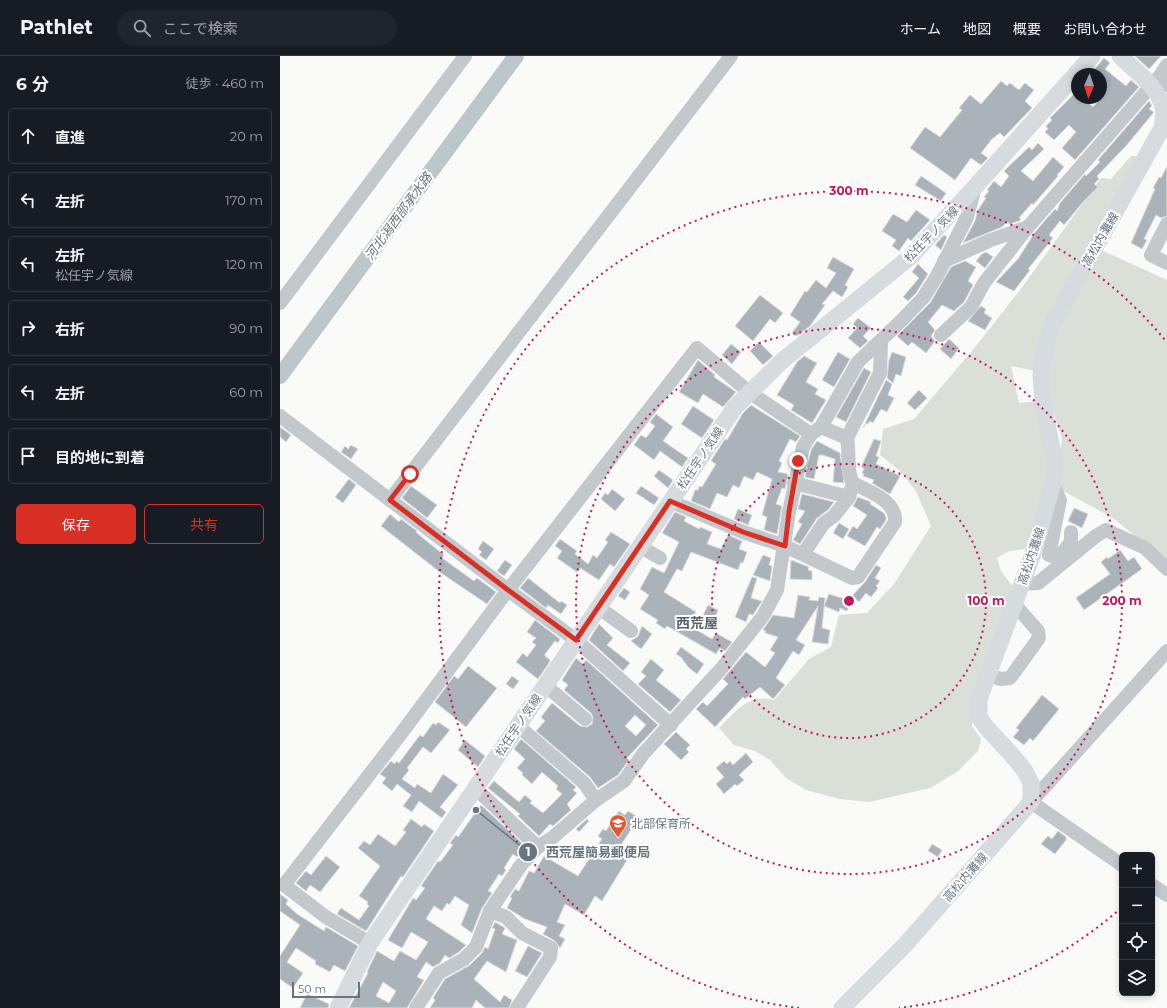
<!DOCTYPE html>
<html lang="ja">
<head>
<meta charset="utf-8">
<style>
  body { margin:0; font-family:Montserrat,"Noto Sans JP",sans-serif; background:#20242c; color:#f1f3f6 }
  .controls { position:absolute; right:12px; bottom:12px; display:grid; overflow:hidden; border-radius:6px; box-shadow:0 2px 6px #0003 }
  .controls button { width:36px; height:36px; display:grid; place-items:center; padding:0; border:0; border-bottom:1px solid #363941; background:#171b24; color:#f1f3f6; font:20px sans-serif }
  .compass { position:absolute; left:791px; top:12px; width:36px; height:36px; border-radius:50%; background:#171b24; box-shadow:0 2px 6px #0003; rotate:183deg }
  .scale { position:absolute; left:12px; bottom:10px; width:68px; box-sizing:border-box; padding-left:4px; border:2px solid #657683; border-top:0; font-size:11px; line-height:14px; white-space:nowrap; color:#657683; -webkit-text-stroke:3px #fff; paint-order:stroke }
  .stop { position:absolute; width:12px; height:12px; margin:-9px; border:3px solid #d93025; border-radius:50%; background:#fff }
  .stop.end { background:#d93025; border-color:#fff; box-shadow:0 1px 4px #0008 }
  .list { margin:0; padding:0; list-style:none }
  h2 { display:flex; justify-content:space-between; align-items:center; height:52px; margin:0; padding:0 16px; font-size:17px }
  h2 small { font-size:13px; font-weight:400; color:#9ea1a6 }
  .list li { display:grid; grid-template-columns:26px 1fr auto; gap:12px; align-items:center; box-sizing:border-box; height:56px; margin:0 8px 8px; padding:0 8px; border:1px solid #363941; border-radius:6px }
  .list b { display:block; font-size:15px; white-space:nowrap }
  .list p { margin:0; font-size:13px; white-space:nowrap; color:#9ea1a6 }
  .list em { font-size:13px; font-style:normal; color:#9ea1a6 }
  .actions { display:flex; gap:8px; padding:12px 16px }
  .actions a { flex:1; padding:9px 0; border:1px solid #d93025; border-radius:6px; text-align:center; font-size:14px; color:#d93025 }
  .actions .main { background:#d93025; color:#fff }
  .icon { flex:none; width:22px; height:22px; fill:none; stroke:currentColor; stroke-width:2; stroke-linecap:round; stroke-linejoin:round }
  .map { position:relative; flex:none; width:887px; height:952px; overflow:hidden }
  header { display:flex; align-items:center; gap:24px; box-sizing:border-box; height:56px; padding:0 20px; background:#171b24; border-bottom:1px solid #363941 }
  header strong { font-size:19px }
  nav { display:flex; gap:22px; margin-inline-start:auto; font-size:14px }
  .search { width:280px; height:36px; background:#20242c; display:flex; align-items:center; gap:10px; box-sizing:border-box; padding:0 14px; border-radius:22px; color:#9ea1a6; font-size:15px }
  main { display:flex }
  aside { flex:1; background:#171b24 }
  .map>svg:first-child { display:block }
</style>
</head>
<body>
<header>
<strong>Pathlet</strong>
<div class="search"><svg class="icon" aria-label="search" viewBox="0 0 24 24"><circle cx="10" cy="10" r="6"/><path d="M15 15l6 6"/></svg>ここで検索</div>
<nav><a>ホーム</a><a>地図</a><a>概要</a><a>お問い合わせ</a></nav>
</header>
<main>
<aside>
<h2>6 分<small>徒歩 · 460 m</small></h2>
<ul class="list">
<li><svg class="icon" aria-label="ahead" viewBox="0 0 24 24"><path d="M12 20V5M6 11l6-6 6 6"/></svg><div><b>直進</b></div><em>20 m</em></li>
<li><svg class="icon" aria-label="left" viewBox="0 0 24 24"><path d="M17 20v-9H6M10 6l-5 5 5 5"/></svg><div><b>左折</b></div><em>170 m</em></li>
<li><svg class="icon" aria-label="left" viewBox="0 0 24 24"><path d="M17 20v-9H6M10 6l-5 5 5 5"/></svg><div><b>左折</b><p>松任宇ノ気線</p></div><em>120 m</em></li>
<li><svg class="icon" aria-label="right" viewBox="0 0 24 24"><path d="M7 20v-9h11M14 6l5 5-5 5"/></svg><div><b>右折</b></div><em>90 m</em></li>
<li><svg class="icon" aria-label="left" viewBox="0 0 24 24"><path d="M17 20v-9H6M10 6l-5 5 5 5"/></svg><div><b>左折</b></div><em>60 m</em></li>
<li><svg class="icon" aria-label="arrive" viewBox="0 0 24 24"><path d="M6 21V4h12l-3 4 3 4H6"/></svg><div><b>目的地に到着</b></div></li>
</ul>
<div class="actions"><a class="main">保存</a><a>共有</a></div>
</aside>
<div class="map">
<svg width="887" height="952" viewBox="0 0 887 952">
  <rect width="100%" height="100%" fill="#fafaf8"/>
  <g fill="#dadfd7">
    <path d="M 851,100 L 860,100 L 755,315 L 731,310 L 739,347 L 757,345 L 768,415 L 747,493 L 729,495 L 717,502 L 721,515 L 733,531 L 692,646 L 692,670 L 701,683 L 698,695 L 677,716 L 650,732 L 589,746 L 560,743 L 526,734 L 506,722 L 490,704 L 475,695 L 454,689 L 439,672 C 456,655 469,637 494,644 L 529,603 L 551,591 L 559,559 L 587,557 L 614,528 L 651,470 L 636,435 L 620,415 L 600,399 L 603,373 L 634,363 L 692,295 L 740,234 L 821,122 L 831,123 Z"/>
    <polygon points="821,194 887,224 887,506 833,462 776,431 782,382 767,337 775,277"/>
  </g>
  <g fill="none" stroke-linecap="round" stroke-linejoin="round">
    <polyline stroke="#bbc7cb" stroke-width="16" points="0,320 236,0"/>
  </g>
  <g fill="#aab3b9" stroke="#dcdcda" fill-rule="evenodd">
    <polygon points="855,0 881,0 869,13"/>
    <polygon points="824,2 830,7 825,13 846,30 851,24 859,31 795,104 782,92 796,76 789,69 774,84 765,76 768,73 766,70 772,64 770,62 797,35 797,42 803,42 813,51 821,42 821,18 811,18"/>
    <polygon points="721,25 727,30 730,27 739,34 745,27 754,34 745,45 752,52 724,81 720,77 712,83 701,97 708,102 701,109 691,102 675,124 630,92 645,71 660,81 682,54 679,52 690,39 701,48"/>
    <polygon points="869,45 872,50 869,53 874,56 846,90 817,120 819,123 814,128 818,131 803,146 784,169 780,165 769,179 773,182 748,213 750,214 734,235 716,226 738,203 755,176 775,153 777,155 780,147 805,118 806,120 820,106 818,104"/>
    <polygon points="758,87 764,93 741,115 753,125 773,101 784,111 777,119 778,120 753,149 752,147 739,162 741,163 739,165 730,168 727,166 722,171 683,187 695,165 698,154 706,142 704,141 709,135 707,134 714,125 721,131 729,120 724,115 749,91 752,94"/>
    <polygon points="887,110 887,160 881,162 876,159 864,183 867,184 862,193 851,187 875,133 873,132 879,121 881,122"/>
    <polygon points="641,120 666,137 661,145 635,129"/>
    <polygon points="636,154 650,164 631,185 628,182 619,195 612,190 616,184 602,175 613,158 627,166"/>
    <polygon points="664,179 667,181 661,194 655,189"/>
    <polygon points="706,196 713,201 705,212 696,205 702,198"/>
    <polygon points="553,201 574,213 565,229 568,231 562,241 553,235 542,248 545,249 530,270 517,280 512,277 520,266 510,259 525,235 527,236 536,224 546,232 556,217 547,212"/>
    <polygon points="685,205 696,211 688,225 693,229 684,246 674,255 662,249 648,266 655,274 651,280 655,285 646,297 632,286 628,290 617,280 650,247 671,211"/>
    <polygon points="638,208 648,218 636,237 628,245 623,241 639,222 632,216"/>
    <polygon points="480,239 503,257 495,267 490,263 473,285 455,270"/>
    <polygon points="701,250 706,253 704,257 712,262 705,274 688,265"/>
    <polygon points="578,262 591,272 583,280 588,285 580,292 568,282 577,272 573,268"/>
    <polygon points="669,283 679,292 671,303 660,293"/>
    <polygon points="479,286 493,300 483,309 470,295"/>
    <polygon points="451,288 461,296 452,308 442,299"/>
    <polygon points="558,296 570,303 554,331 542,324"/>
    <polygon points="612,296 626,301 621,320 616,318 613,327 607,322 609,304"/>
    <polygon points="524,300 537,307 526,326 538,333 535,338 546,344 532,367 511,354 514,349 497,339 517,306"/>
    <polygon points="418,304 435,319 434,321 456,336 443,351 423,338 418,347 399,336"/>
    <polygon points="584,312 591,316 566,366 556,361"/>
    <polygon points="606,324 612,328 608,339 614,342 607,356 601,353 593,367 590,365 588,368 586,367 583,372"/>
    <polygon points="639,334 647,342 635,354 627,347"/>
    <polygon points="471,349 520,380 516,386 510,383 499,405 502,407 498,416 508,418 505,433 502,432 496,448 502,450 497,478 484,474 487,461 482,459 492,423 477,416 473,424 464,420 459,432 453,429 447,441 437,437 430,453 411,445 415,434 418,434 419,430 422,431 436,408 431,405 434,400 445,383 447,384 463,357"/>
    <polygon points="413,350 434,364 422,382 401,368"/>
    <polygon points="376,358 393,371 383,385 408,402 402,411 380,395 374,404 354,389 361,379 366,382 375,370 370,366"/>
    <polygon points="0,371 11,379 6,386 0,381"/>
    <polygon points="594,383 601,385 596,400 599,401 596,408 620,420 610,438 592,427 594,424 583,420 584,418 582,417 584,412 581,411"/>
    <polygon points="537,385 560,397 564,427 553,426 555,403 542,399 539,399 534,423 525,421 531,394"/>
    <polygon points="71,389 78,393 71,403 61,396 65,390 68,393"/>
    <polygon points="379,414 393,424 388,432 374,420"/>
    <polygon points="69,423 76,429 63,447 55,441"/>
    <polygon points="131,430 157,449 147,462 122,442"/>
    <polygon points="361,430 379,442 374,449 356,437"/>
    <polygon points="332,433 345,443 335,455 321,443 325,437 328,439"/>
    <polygon points="522,438 554,446 548,454 537,462 520,488 513,484 522,468 518,466 525,455 518,453"/>
    <polygon points="578,441 591,446 590,448 604,457 606,461 606,464 600,473 597,471 585,490 567,480 573,470 577,473 587,459 573,450"/>
    <polygon points="794,452 808,458 802,472 788,465"/>
    <polygon points="458,453 472,459 468,469 454,463"/>
    <polygon points="395,456 406,461 404,465 419,473 420,471 432,476 427,488 441,493 448,479 462,485 459,493 467,496 463,507 461,506 458,514 411,496 402,515 397,513 384,536 416,556 408,569 432,583 436,577 452,586 445,595 440,592 436,598 387,570 385,573 376,567 378,564 360,553 369,539 360,533 372,511 384,517 399,486 382,477"/>
    <polygon points="110,458 119,466 121,463 137,475 136,476 144,483 164,499 162,502 194,525 197,522 216,536 207,548 161,517 101,470"/>
    <polygon points="559,467 569,473 563,483 553,477"/>
    <polygon points="331,476 350,488 334,511 330,508 319,524 300,512 297,516 277,502 282,495 275,490 280,483 297,495 295,498 308,508 313,499 317,502 328,486 325,484"/>
    <polygon points="203,485 214,493 206,504 199,499 202,496 198,493"/>
    <polygon points="840,494 848,505 854,501 862,513 804,554 796,542 830,518 821,506 827,501 828,503"/>
    <polygon points="483,499 491,502 489,509 492,510 490,525 473,519"/>
    <polygon points="225,504 232,509 224,520 217,515"/>
    <polygon points="511,504 529,511 528,514 532,515 532,524 510,523"/>
    <polygon points="596,509 601,512 595,522 600,525 596,530 598,532 591,541 586,537 579,546 572,540 585,526"/>
    <polygon points="472,521 477,522 471,542 482,545 473,559 469,558 466,566 455,561"/>
    <polygon points="248,522 280,547 281,545 287,549 281,558 268,549 266,552 240,532"/>
    <polygon points="344,532 350,536 345,544 338,540"/>
    <polygon points="549,538 571,545 567,555 560,552 559,556 544,550"/>
    <polygon points="518,539 530,541 529,544 538,545 539,541 545,542 542,572 550,574 548,588 532,586 538,550 516,584 525,589 519,599 513,595 496,622 505,629 493,643 480,631 465,643 463,641 435,671 416,653 423,646 427,650 448,628 443,623 466,596 485,611 495,597 490,594 498,581 485,577 486,575 483,574 493,559 514,562"/>
    <polygon points="428,549 438,554 434,564 423,559"/>
    <polygon points="255,564 280,583 278,587 275,585 265,598 265,600 270,604 269,607 258,623 236,606 243,597 247,601 256,589 252,586 256,582 247,576"/>
    <polygon points="319,568 333,582 327,589 350,607 343,615 309,584"/>
    <polygon points="362,570 372,578 361,593 351,585 358,580"/>
    <polygon points="401,591 424,608 417,618 409,612 402,603 402,602 396,598"/>
    <path d="M 296,602 L 303,608 L 306,604 L 378,669 L 347,702 L 349,704 L 338,719 L 318,732 L 310,721 L 256,675 L 265,665 L 261,661 L 272,647 L 300,670 L 307,671 L 312,668 L 313,661 L 311,657 L 284,634 L 288,629 L 282,624 ZM 355,659 L 366,669 L 356,680 L 345,670 Z"/>
    <polygon points="371,603 384,614 376,624 401,644 390,656 358,628 366,620 361,616"/>
    <polygon points="188,610 217,632 186,671 155,646 174,620 178,623"/>
    <polygon points="232,620 239,625 233,633 226,628"/>
    <polygon points="762,639 779,653 753,685 750,682 744,689 733,681 739,674 736,672"/>
    <polygon points="158,666 170,674 151,697 143,691 127,712 129,714 122,723 135,732 137,728 151,737 163,718 178,729 160,751 166,756 162,762 139,745 132,756 123,750 131,739 117,728 112,735 102,727 106,722 100,718 111,705 115,708 116,705 119,707 140,679 143,681 153,667 156,669"/>
    <polygon points="396,676 410,689 406,693 409,696 401,704 384,688"/>
    <polygon points="241,683 296,731 293,734 297,737 287,748 291,754 273,770 270,768 259,780 238,760 240,758 208,732 214,725 239,746 245,739 252,745 250,747 263,757 282,738 276,733 278,730 262,716 252,728 242,719 243,717 237,712 245,703 234,693"/>
    <polygon points="185,684 205,700 198,711 178,694"/>
    <polygon points="466,697 473,706 459,719 464,724 457,730 455,728 444,738 436,728 444,721 436,712 444,705 447,708 450,705 453,709"/>
    <path d="M 201,749 L 243,788 L 240,791 L 244,794 L 237,801 L 233,798 L 224,812 L 226,814 L 222,820 L 219,818 L 208,835 L 212,837 L 202,852 L 192,877 L 181,869 L 189,849 L 175,840 L 169,849 L 167,847 L 162,855 L 154,850 L 146,863 L 186,889 L 179,896 L 169,902 L 165,899 L 160,907 L 153,911 L 146,906 L 137,921 L 144,924 L 127,952 L 69,952 L 88,917 L 87,916 L 97,895 L 114,905 L 120,895 L 136,904 L 148,886 L 131,876 L 122,892 L 108,884 L 133,842 L 136,844 L 145,832 L 141,830 L 158,805 L 160,806 L 173,789 L 170,787 L 176,779 L 178,781 ZM 103,926 L 116,935 L 109,947 L 96,940 Z"/>
    <polygon points="339,755 345,759 348,755 356,760 353,765 356,766 339,792 350,799 322,845 315,840 304,859 285,848 277,866 285,869 279,880 285,883 280,892 275,885 263,878 267,871 245,863 227,852 232,842 230,841 235,833 239,835 249,815 254,817 264,800 298,820 322,783 318,780 323,773 326,775 331,767 336,771 339,768 334,762"/>
    <polygon points="131,763 142,771 144,768 154,775 123,821 121,820 86,875 57,858 61,852 79,864 89,850 87,848 88,846 79,840 100,810 78,792 84,785 90,789 98,778 115,790 126,776 123,774"/>
    <polygon points="307,763 309,765 299,776 296,773"/>
    <polygon points="778,775 786,781 786,784 775,798 761,788 768,780 772,783"/>
    <polygon points="652,788 662,794 658,801 648,795"/>
    <polygon points="46,800 60,811 40,836 30,829 26,835 16,827 26,815 31,819"/>
    <polygon points="0,838 8,844 6,848 17,858 44,875 46,871 78,890 65,915 54,909 50,916 35,908 36,905 16,892 7,906 23,917 13,932 0,923 0,900 20,869 0,855"/>
    <polygon points="215,866 225,872 222,878 237,884 226,916 207,905 194,923 220,946 224,939 232,944 229,952 205,952 196,944 192,952 150,952 155,944 153,942 165,923 190,909 202,897 205,891 208,893 215,873 212,872"/>
    <polygon points="248,890 262,897 247,921 235,915"/>
    <polygon points="27,938 49,948 48,952 20,952"/>
  </g>
  <g fill="none" stroke-linecap="round" stroke-linejoin="round">
    <g stroke="#c3c8cc" stroke-width="14">
      <polyline points="878,23 887,9"/>
      <polyline points="887,168 871,199 887,207"/>
      <polyline points="664,205 711,184 748,171 871,30 877,23 887,29"/>
      <polyline points="0,247 185,0"/>
      <polyline points="661,279 691,251 704,227 748,171"/>
      <polyline points="0,360 228,534 296,584 391,669"/>
      <path d="M 541,371 L 567,382 C 570,397 566,415 573,427"/>
      <polyline points="567,382 600,317 601,285"/>
      <path d="M 773,429 L 780,444 L 769,499 C 780,504 785,493 791,486 L 791,476"/>
      <polyline points="110,444 451,0"/>
      <path d="M 390,445 L 463,476 L 505,490 L 572,522 L 578,521 L 615,466 C 617,444 587,435 573,427 L 569,441 L 514,427"/>
      <polyline points="359,490 380,502"/>
      <polyline points="523,498 544,467 554,460 569,441"/>
      <polyline points="741,528 758,527 816,480 826,474 865,492 887,513"/>
      <polyline points="318,551 351,575"/>
      <polyline points="708,619 721,623 730,622 759,582 758,575 734,548"/>
      <polyline points="265,629 305,663"/>
      <polyline points="237,669 304,727 316,744"/>
      <polyline points="195,732 258,791 272,782 316,744 344,725 363,698 441,613 483,560 497,534 509,456 523,391 531,378 541,371 578,306 621,265 643,242 657,220 687,161 695,131"/>
      <polyline points="842,809 751,746 887,595"/>
      <polyline points="872,829 887,839"/>
      <polyline points="210,855 226,861 242,877 271,892 270,901 237,952"/>
      <polyline points="90,887 46,861 4,829 120,679 228,534 417,292 469,336 531,378"/>
      <polyline points="136,952 159,917 184,903 196,891 210,855 241,809 258,791"/>
    </g>
    <g stroke="#d6dbdf" stroke-width="17">
      <polyline points="58,952 90,887 455,351 502,305 630,201 695,131 812,0"/>
      <path d="M 562,952 L 624,890 L 751,746 L 751,727 L 745,715 L 731,698 L 707,672 L 699,661 L 699,643 L 754,495 L 773,426 L 775,407 L 763,349 L 761,319 L 766,287 L 774,265 L 882,72 C 883,65 885,57 883,50 C 877,30 854,14 840,0"/>
    </g>
  </g>
  <g fill="none" stroke-linecap="round" stroke-linejoin="round">
    <polyline stroke="#d93025" stroke-width="5" points="130,418 110,444 228,534 296,584 390,445 463,476 505,490 509,456 518,405"/>
  </g>
  <g fill="none" stroke="#c2185b" stroke-width="2" stroke-dasharray="2 4">
    <circle cx="569" cy="545" r="137"/>
    <circle cx="569" cy="545" r="273"/>
    <path d="M841 852A410 410 0 0 1 619 952M519 952A410 410 0 1 1 885 284"/>
  </g>
  <defs>
    <g id="school-pin" transform="scale(0.9)"><path d="M0 17L-7.5 6A9.5 9.5 0 1 1 7.5 6Z" fill="#e4572e" stroke="#fff"/><path d="M0-5L7-2L0 1L-7-2ZM-4 1L0 2.5L4 1V4Q0 6-4 4Z" fill="#fff"/></g>
  </defs>
  <g fill-rule="evenodd">
    <use href="#school-pin" x="338" y="767"/>
  </g>
  <g text-anchor="middle" dominant-baseline="central" stroke-width="4" stroke-linejoin="round" paint-order="stroke">
    <g font-size="12" fill="#657683" stroke="#fff">
      <text transform="translate(651 178) rotate(-46)">松任宇ノ気線</text>
      <text transform="translate(820 183) rotate(-60)">高松内灘線</text>
      <text transform="translate(420 402) rotate(-56)">松任宇ノ気線</text>
      <text transform="translate(751 500) rotate(-71)">高松内灘線</text>
      <text transform="translate(238 669) rotate(-56)">松任宇ノ気線</text>
      <text transform="translate(685 821) rotate(-49)">高松内灘線</text>
    </g>
    <g font-size="12" fill="#657683" stroke="#fff" text-anchor="start">
      <text x="351" y="767">北部保育所</text>
    </g>
    <g font-size="13" font-style="italic" fill="#60757c" stroke="#fff">
      <text transform="translate(118 160) rotate(-54)">河北潟西部承水路</text>
    </g>
    <g font-size="14" font-weight="bold" fill="#57646e" stroke="#fff">
      <text x="417" y="567">西荒屋</text>
    </g>
  </g>
  <circle cx="569" cy="545" r="6" fill="#c2185b" stroke="#fff" stroke-width="2"/>
  <g font-size="12" text-anchor="middle" font-weight="bold" fill="#c2185b" stroke="#fff" stroke-width="4" stroke-linejoin="round" paint-order="stroke">
    <text x="569" y="139">300 m</text>
    <text x="706" y="549">100 m</text>
    <text x="842" y="549">200 m</text>
  </g>
  <path fill="none" stroke="#657683" stroke-width="1.5" d="M196 754L248 796"/>
  <g fill="#657683" stroke="#fff" stroke-width="1.5">
    <circle cx="196" cy="754" r="4"/>
    <circle cx="248" cy="796" r="10"/>
  </g>
  <g font-size="12" text-anchor="middle" font-weight="bold" fill="#fff">
    <text x="248" y="800">1</text>
  </g>
  <g font-size="13" text-anchor="middle" font-weight="bold" fill="#657683" stroke="#fff" stroke-width="4" stroke-linejoin="round" paint-order="stroke">
    <text x="318" y="801">西荒屋簡易郵便局</text>
  </g>
</svg>
<div class="controls">
<button>+</button>
<button>−</button>
<button><svg class="icon" aria-label="locate" viewBox="0 0 24 24"><circle cx="12" cy="12" r="6"/><path d="M12 2v4M12 18v4M2 12h4M18 12h4"/></svg></button>
<button><svg class="icon" aria-label="layers" viewBox="0 0 24 24"><path d="M12 4l9 5-9 5-9-5zM3 14l9 5 9-5"/></svg></button>
</div>
<svg class="compass" viewBox="-18 -18 36 36"><path d="M0-13l5 13h-10z" fill="#e53935"/><path d="M0 13l5-13h-10z" fill="#9ea1a6"/></svg>
<div class="scale">50 m</div>
<div class="stop" style="left:130px;top:418px"></div>
<div class="stop end" style="left:518px;top:405px"></div>
</div>
</main>
</body>
</html>
